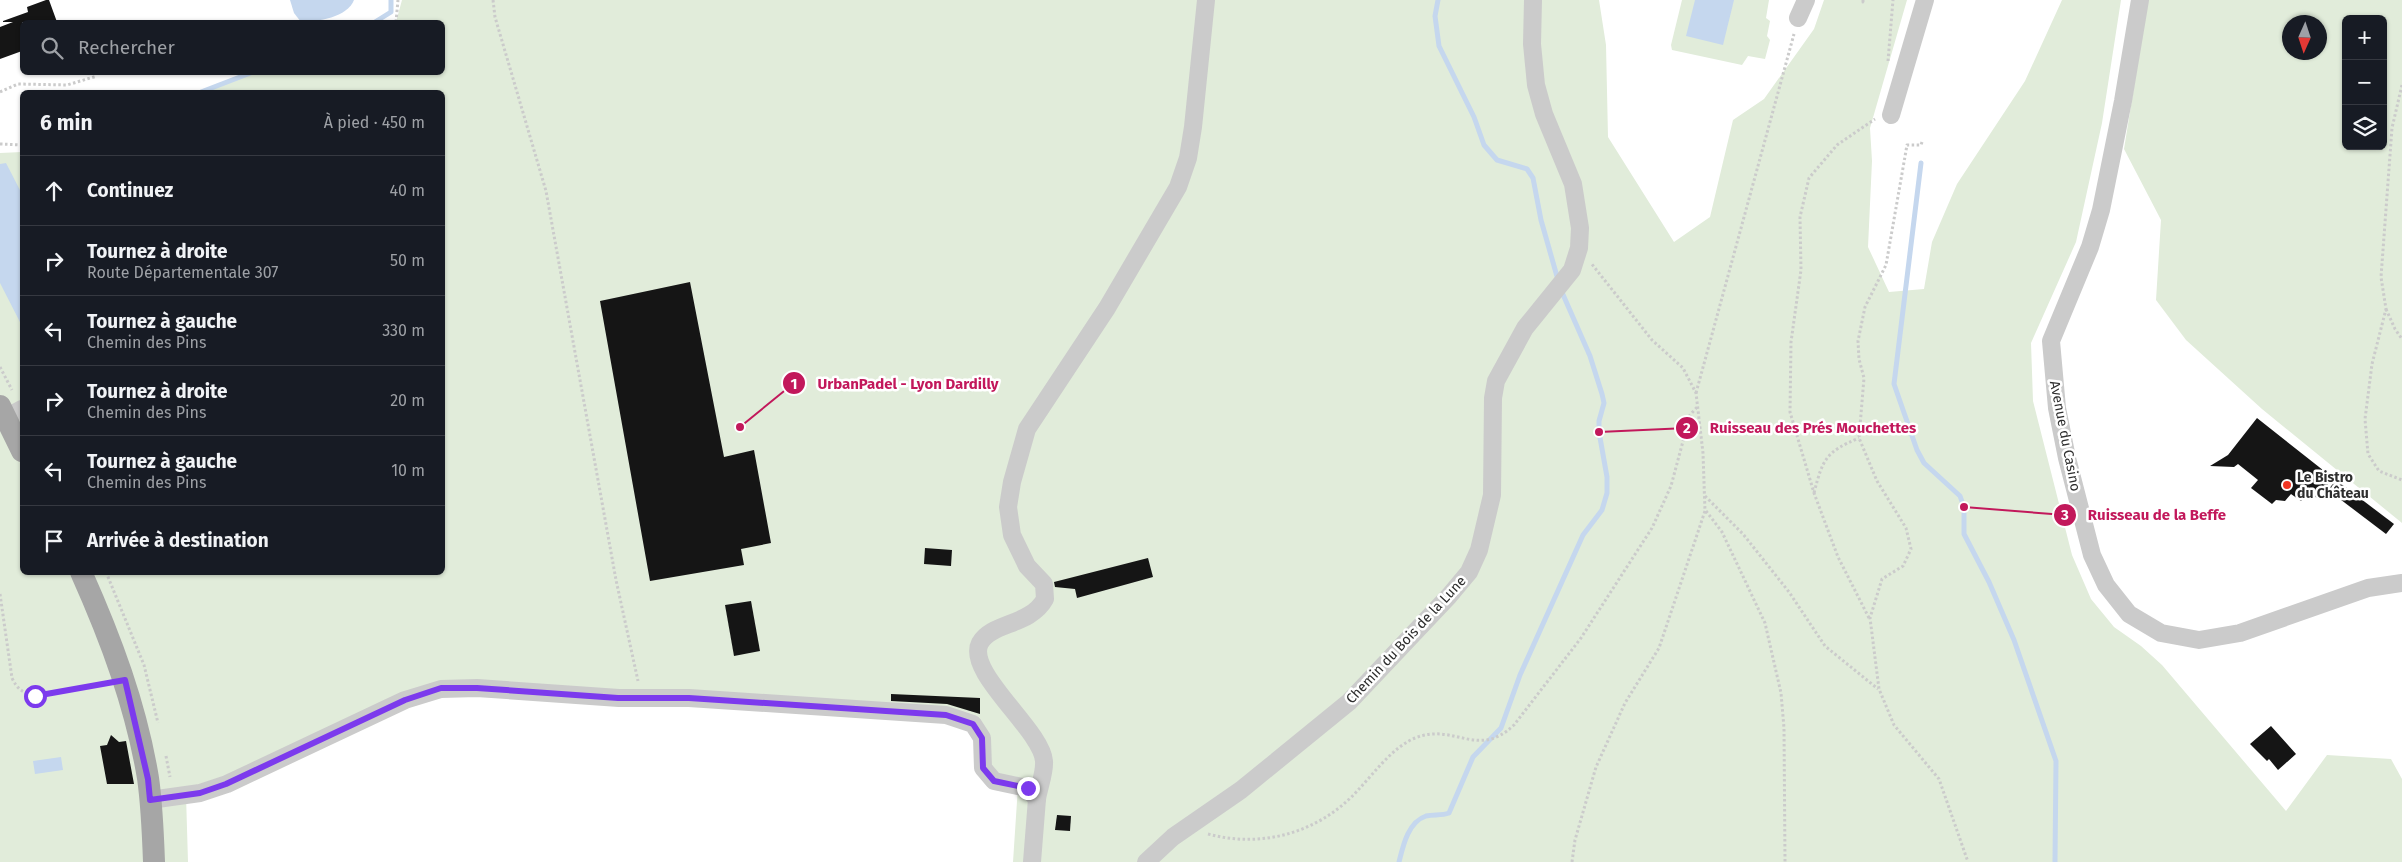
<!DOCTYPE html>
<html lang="fr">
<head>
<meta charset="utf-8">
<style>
  body { margin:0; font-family:"Fira Sans",sans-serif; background:#20242c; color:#f1f3f6 }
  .controls { position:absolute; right:15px; top:15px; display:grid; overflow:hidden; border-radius:8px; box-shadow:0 1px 4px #0004 }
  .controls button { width:45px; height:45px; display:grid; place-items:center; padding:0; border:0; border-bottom:1px solid #363941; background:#171b24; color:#f1f3f6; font:25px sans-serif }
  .compass { position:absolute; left:2282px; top:15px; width:45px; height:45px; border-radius:50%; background:#171b24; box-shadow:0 1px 4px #0004; rotate:183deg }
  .stop { position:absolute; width:15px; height:15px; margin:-11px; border:4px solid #7c3aed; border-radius:50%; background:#fff }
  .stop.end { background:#7c3aed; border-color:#fff; box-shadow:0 1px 5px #0008 }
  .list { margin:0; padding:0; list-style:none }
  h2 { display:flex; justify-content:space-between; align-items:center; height:65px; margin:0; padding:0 20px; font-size:21px }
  h2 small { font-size:16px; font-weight:400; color:#9ea1a6 }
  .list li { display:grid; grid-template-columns:32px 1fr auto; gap:15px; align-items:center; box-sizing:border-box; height:70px; padding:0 20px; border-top:1px solid #363941 }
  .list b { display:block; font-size:19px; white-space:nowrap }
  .list p { margin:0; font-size:16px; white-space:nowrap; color:#9ea1a6 }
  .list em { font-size:16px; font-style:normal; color:#9ea1a6 }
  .icon { flex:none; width:28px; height:28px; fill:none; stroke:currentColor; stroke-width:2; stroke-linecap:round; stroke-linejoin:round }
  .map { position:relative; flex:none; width:2402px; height:862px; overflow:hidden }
  .search { position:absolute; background:#171b24; box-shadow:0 1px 4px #0004; left:20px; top:20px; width:425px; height:55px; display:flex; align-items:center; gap:12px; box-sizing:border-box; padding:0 18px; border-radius:8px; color:#9ea1a6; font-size:19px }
  .panel { position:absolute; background:#171b24; box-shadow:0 1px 4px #0004; left:20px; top:90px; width:425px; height:485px; border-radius:8px }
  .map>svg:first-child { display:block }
</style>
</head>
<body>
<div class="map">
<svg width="2402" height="862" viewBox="0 0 2402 862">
  <rect width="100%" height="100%" fill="#fff"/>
  <g fill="#e1ecda" fill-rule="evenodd">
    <polygon points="402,0 1599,0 1606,45 1608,137 1674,242 1710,217 1733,120 1764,99 1814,29 1824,0 1907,0 1870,128 1872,161 1868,247 1889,292 1924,289 1932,242 1957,184 2025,81 2062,0 2121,0 2102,123 2076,242 2031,343 2033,401 2072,555 2091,599 2114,627 2141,646 2162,665 2286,811 2327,755 2391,759 2402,779 2402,862 1013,862 1018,786 994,781 973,725 441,689 186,795 188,862 0,862 0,153 22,152 22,572 442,572 442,92 196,92 253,73 442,72 442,22 396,22"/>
    <polygon points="1682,0 1769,0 1766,18 1770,21 1767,36 1770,40 1765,59 1748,56 1742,65 1672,50 1671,45"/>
    <path d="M 2148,0 L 2402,0 L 2402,523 L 2262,409 L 2186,340 L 2156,300 L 2161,220 L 2124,149 ZM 2346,19 L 2383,19 L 2383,146 L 2346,146 ZM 2290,22 L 2320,22 L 2320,52 L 2290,52 Z"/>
  </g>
  <g fill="#c5d7ee">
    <path d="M 290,0 L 354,0 C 348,17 317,22 301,22 L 294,13 Z"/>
    <polygon points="1695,0 1734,0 1723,45 1686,36"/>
    <polygon points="6,163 22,194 22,326 0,283 0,164"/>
    <polygon points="61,757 63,770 35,774 33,761"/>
  </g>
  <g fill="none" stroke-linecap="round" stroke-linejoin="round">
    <g stroke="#c5d7ee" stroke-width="5">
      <polyline points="1438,0 1435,16 1439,46 1474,117 1484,145 1497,160 1527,169 1533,178 1541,220 1558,280"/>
      <polyline points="375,22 391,12 391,0"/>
      <polyline points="201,92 253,72"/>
      <polyline points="1921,163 1894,384 1917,450 1924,463 1960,496 1964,507 1964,534 1989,582 2014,640 2056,761 2055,862"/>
      <path d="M 1399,862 C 1403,846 1408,822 1426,816 C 1434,814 1441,816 1449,813 L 1473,757 L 1501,728 L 1520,675 L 1583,535 L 1602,510 L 1607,493 L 1607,477 L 1599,432 L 1599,421 L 1604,403 L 1602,394 L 1590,356 L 1561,290"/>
    </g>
  </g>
  <g fill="#151515">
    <polygon points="46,0 49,0 57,22 22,22 22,51 0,59 0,27 13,22 3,22 3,21 28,12 27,7"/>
    <polygon points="690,282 724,457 754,450 771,543 741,549 744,565 650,581 600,301"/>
    <polygon points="2257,418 2333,478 2317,498 2308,492 2301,501 2291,494 2285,501 2276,500 2272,504 2251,488 2258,480 2238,464 2234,467 2210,466 2228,455"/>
    <polygon points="2336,480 2394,524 2386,534 2328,490"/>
    <polygon points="925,548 952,550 951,566 924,564"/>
    <polygon points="1148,558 1153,577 1077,598 1075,589 1055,587 1054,582"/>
    <polygon points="751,601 760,651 734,656 725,605"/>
    <polygon points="891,694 980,698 980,714 947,704 891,701"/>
    <polygon points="2271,726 2296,754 2278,770 2269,759 2267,761 2250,744"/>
    <polygon points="111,735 119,742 126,741 134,784 107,784 100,746 107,745"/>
    <polygon points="1057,815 1071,816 1070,831 1055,830"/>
  </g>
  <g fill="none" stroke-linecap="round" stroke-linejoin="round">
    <g stroke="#cbcbcb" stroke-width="3" stroke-dasharray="2.5 2.5" stroke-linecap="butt">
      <polyline points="493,0 495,17 546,191 616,580 638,681"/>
      <polyline points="1863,0 1863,2 1865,0"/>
      <polyline points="396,22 398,0"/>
      <polyline points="1888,61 1893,0"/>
      <polyline points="2402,85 2392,128 2381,277 2386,309 2372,364 2365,419 2368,454 2379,471 2402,480"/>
      <polyline points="0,92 18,84 67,85 97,76"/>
      <polyline points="1922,142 1921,145 1907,145 1886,265 1865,307 1858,341 1859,359 1864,378 1859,438 1877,481 1906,528 1911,549 1903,566 1882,579 1870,618 1879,689 1894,725 1939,779 1968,862"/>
      <polyline points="0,144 22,145"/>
      <polyline points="2386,309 2395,329 2402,339"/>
      <polyline points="0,367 12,390"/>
      <polyline points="1696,393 1794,34"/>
      <path d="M 1814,493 C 1823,458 1826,452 1859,438"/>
      <polyline points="1705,496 1743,534 1789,592 1825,646 1878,689"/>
      <polyline points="1706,511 1722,532 1765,623 1781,693 1784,728 1785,862"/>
      <polyline points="106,572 144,665 158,723"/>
      <path d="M 0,594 L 12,678 C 17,689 23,693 35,696 L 104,684"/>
      <polyline points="1869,618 1838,557 1814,493 1790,412 1791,342 1801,270 1800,217 1809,178 1837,145 1875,119"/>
      <polyline points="166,756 170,777"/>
      <path d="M 1208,834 C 1263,849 1321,832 1359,789 C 1375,772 1393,747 1415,738 C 1455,722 1477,760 1514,725 L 1581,638 L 1652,528 L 1671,486 L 1690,415 L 1698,406"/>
      <polyline points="1572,862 1575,840 1596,767 1625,703 1659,648 1705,511 1703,453 1696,393 1683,368 1652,340 1591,263"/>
    </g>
    <g stroke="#cbcbcb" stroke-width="18">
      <polyline points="2140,0 2123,101 2101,210 2090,247 2051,341 2057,408 2067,458 2092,555 2106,585 2129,614 2161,633 2199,640 2240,633 2368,588 2402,583"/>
      <polyline points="1798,18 1806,0"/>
      <polyline points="1891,115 1925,0"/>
      <polyline points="0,421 22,409"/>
      <path d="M 1037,799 C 1039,787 1045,772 1044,761 C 1042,730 965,672 980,643 C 992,622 1030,626 1045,599 L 1044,584 L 1027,566 L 1012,535 L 1008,507 L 1012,482 L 1027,429 L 1107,308 L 1178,187 L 1188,158 L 1193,127 L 1206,0"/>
      <polyline points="150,800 200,793 227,784 405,700 441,689 477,688 619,698 689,698 946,715 973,724 982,738 983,768 994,781 1027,788 1037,799 1032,862"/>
      <polyline points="1146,862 1173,837 1241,790 1349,702 1449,596 1469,572 1479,550 1492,495 1493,398 1496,381 1525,328 1572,270 1579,248 1580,228 1573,184 1544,114 1536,85 1532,44 1533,0"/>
    </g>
    <g stroke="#a6a6a6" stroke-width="22">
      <polyline points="0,406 22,451"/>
      <path d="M 81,572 C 111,639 136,706 148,778 C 152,806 153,834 154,862"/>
    </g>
  </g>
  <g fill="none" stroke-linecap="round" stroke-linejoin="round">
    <polyline stroke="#7c3aed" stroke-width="6" points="35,696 125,680 148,779 150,800 200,793 226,784 405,700 441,688 477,688 618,698 689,698 946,715 973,724 982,738 983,768 994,781 1028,788"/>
  </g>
  <circle fill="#f13523" stroke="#fff" stroke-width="2" cx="2287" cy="485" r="5"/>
  <g text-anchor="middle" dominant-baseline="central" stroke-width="5" stroke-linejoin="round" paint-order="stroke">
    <g font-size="14" fill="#2e2e2e" stroke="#fff">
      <text transform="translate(2065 436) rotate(79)">Avenue du Casino</text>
      <text transform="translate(1406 640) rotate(-47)">Chemin du Bois de la Lune</text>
    </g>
    <g font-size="14" font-weight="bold" fill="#2e2e2e" stroke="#fff" text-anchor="start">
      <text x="2297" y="477">Le Bistro<tspan x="2297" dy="16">du Château</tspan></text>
    </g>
  </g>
  <path fill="none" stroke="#c2185b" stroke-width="2" d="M740 427L794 383M1599 432L1687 428M1964 507L2065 515"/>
  <g fill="#c2185b" stroke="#fff" stroke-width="2">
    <circle cx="740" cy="427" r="5"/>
    <circle cx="1599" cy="432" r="5"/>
    <circle cx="1964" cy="507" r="5"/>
    <circle cx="794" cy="383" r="12"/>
    <circle cx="1687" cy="428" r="12"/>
    <circle cx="2065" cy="515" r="12"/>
  </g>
  <g font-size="15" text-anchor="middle" font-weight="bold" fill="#fff">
    <text x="794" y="389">1</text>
    <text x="1687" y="433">2</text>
    <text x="2065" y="520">3</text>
  </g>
  <g font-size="15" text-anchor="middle" font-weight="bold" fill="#c2185b" stroke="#fff" stroke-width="5" stroke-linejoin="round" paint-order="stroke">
    <text x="908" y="389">UrbanPadel - Lyon Dardilly</text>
    <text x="1813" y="433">Ruisseau des Prés Mouchettes</text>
    <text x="2157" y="520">Ruisseau de la Beffe</text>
  </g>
</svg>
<div class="controls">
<button>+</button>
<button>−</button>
<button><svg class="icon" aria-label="layers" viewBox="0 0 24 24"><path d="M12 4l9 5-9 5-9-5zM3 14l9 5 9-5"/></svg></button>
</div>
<svg class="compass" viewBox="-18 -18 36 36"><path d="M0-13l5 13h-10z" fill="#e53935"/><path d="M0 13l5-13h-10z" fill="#9ea1a6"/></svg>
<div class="stop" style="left:35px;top:696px"></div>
<div class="stop end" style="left:1028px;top:788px"></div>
<div class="search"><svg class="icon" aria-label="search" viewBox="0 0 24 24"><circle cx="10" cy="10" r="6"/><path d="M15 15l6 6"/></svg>Rechercher</div>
<section class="panel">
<h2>6 min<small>À pied · 450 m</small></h2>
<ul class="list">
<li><svg class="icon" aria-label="ahead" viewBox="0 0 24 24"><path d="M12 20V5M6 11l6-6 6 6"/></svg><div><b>Continuez</b></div><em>40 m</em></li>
<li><svg class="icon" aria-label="right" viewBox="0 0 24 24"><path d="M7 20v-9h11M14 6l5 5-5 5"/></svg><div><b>Tournez à droite</b><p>Route Départementale 307</p></div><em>50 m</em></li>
<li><svg class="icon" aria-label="left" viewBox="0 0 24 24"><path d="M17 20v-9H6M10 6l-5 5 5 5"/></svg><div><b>Tournez à gauche</b><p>Chemin des Pins</p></div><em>330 m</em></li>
<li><svg class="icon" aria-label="right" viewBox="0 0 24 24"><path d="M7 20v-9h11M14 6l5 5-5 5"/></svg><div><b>Tournez à droite</b><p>Chemin des Pins</p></div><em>20 m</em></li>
<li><svg class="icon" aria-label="left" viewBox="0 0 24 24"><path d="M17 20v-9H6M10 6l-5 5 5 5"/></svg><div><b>Tournez à gauche</b><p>Chemin des Pins</p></div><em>10 m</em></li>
<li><svg class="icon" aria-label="arrive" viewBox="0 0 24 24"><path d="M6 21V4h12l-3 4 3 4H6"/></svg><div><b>Arrivée à destination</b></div></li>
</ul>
</section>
</div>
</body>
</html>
